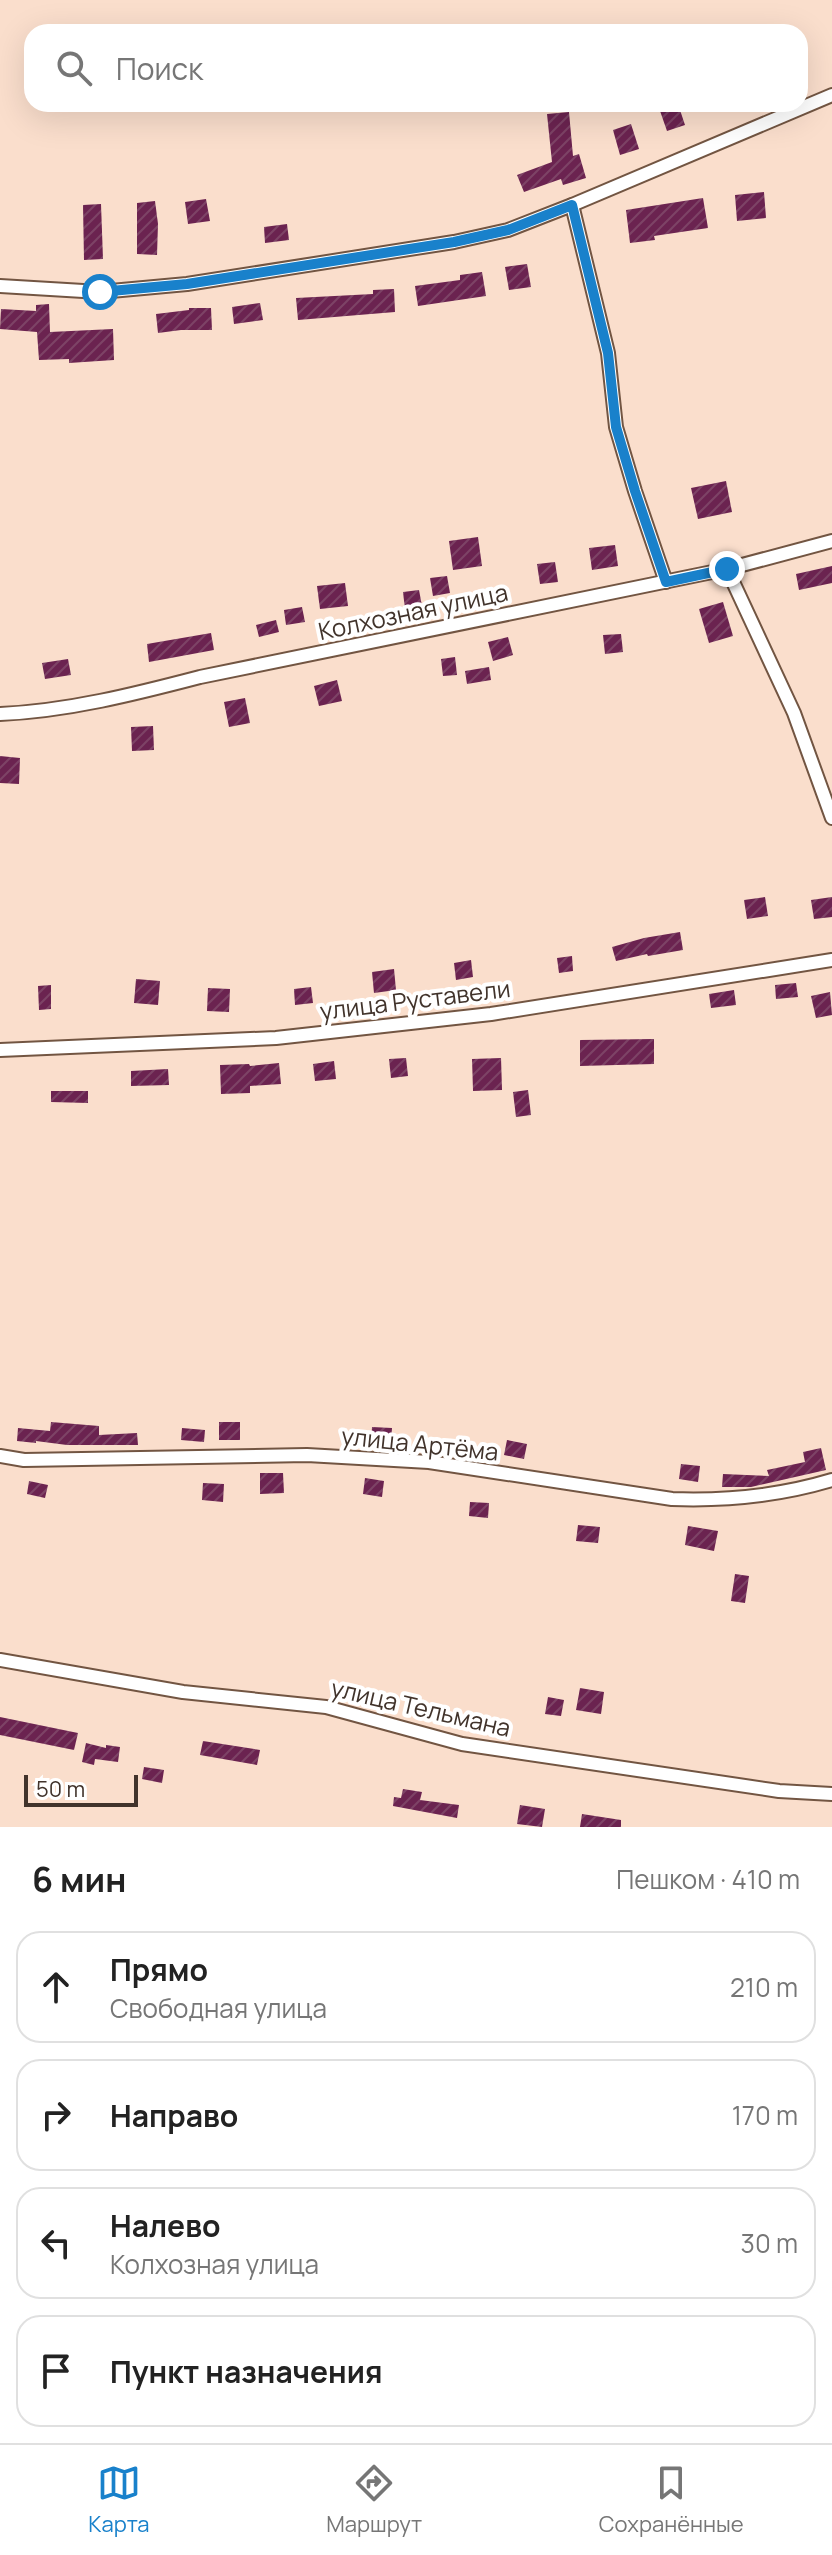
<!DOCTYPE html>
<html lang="ru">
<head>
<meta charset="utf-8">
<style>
  body { margin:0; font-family:Manrope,sans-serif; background:#f2f2f2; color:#222 }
  .scale { position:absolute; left:24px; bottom:20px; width:114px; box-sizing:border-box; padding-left:8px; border:4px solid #41332b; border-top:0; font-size:22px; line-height:28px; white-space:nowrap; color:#41332b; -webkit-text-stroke:6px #fff; paint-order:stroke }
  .stop { position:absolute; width:24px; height:24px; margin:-18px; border:6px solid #1981cb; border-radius:50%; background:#fff }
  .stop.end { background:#1981cb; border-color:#fff; box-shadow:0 2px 8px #0008 }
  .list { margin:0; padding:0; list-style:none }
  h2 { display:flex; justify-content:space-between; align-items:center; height:104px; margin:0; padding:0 32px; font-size:34px }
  h2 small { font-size:26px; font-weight:400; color:#767676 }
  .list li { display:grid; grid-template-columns:52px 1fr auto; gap:24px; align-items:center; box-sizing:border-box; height:112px; margin:0 16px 16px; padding:0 16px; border:2px solid #e0e0e0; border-radius:24px }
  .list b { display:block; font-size:30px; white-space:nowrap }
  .list p { margin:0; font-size:26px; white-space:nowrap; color:#767676 }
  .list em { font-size:26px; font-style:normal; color:#767676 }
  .icon { flex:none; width:44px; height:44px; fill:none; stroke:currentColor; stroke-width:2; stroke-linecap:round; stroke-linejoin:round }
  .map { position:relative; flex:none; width:832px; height:1827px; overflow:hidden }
  .search { position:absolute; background:#fff; box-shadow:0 8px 32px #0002; left:24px; right:24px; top:24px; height:88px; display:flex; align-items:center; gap:20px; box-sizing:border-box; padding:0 28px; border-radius:24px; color:#767676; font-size:30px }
  .sheet { height:616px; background:#fff }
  nav { display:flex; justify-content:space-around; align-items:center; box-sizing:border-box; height:112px; border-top:2px solid #e0e0e0; background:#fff; font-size:22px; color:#767676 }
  nav a { display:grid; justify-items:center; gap:4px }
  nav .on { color:#1981cb }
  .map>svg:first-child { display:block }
</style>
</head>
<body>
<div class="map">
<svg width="832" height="1827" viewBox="0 0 832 1827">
  <defs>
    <pattern id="building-hatch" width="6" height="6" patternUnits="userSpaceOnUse" patternTransform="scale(2)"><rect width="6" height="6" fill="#6b2350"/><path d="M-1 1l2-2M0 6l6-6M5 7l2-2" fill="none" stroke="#7d4366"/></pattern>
  </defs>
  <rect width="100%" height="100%" fill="#fadecc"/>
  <g fill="url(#building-hatch)">
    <polygon points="673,104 678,104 685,125 667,131 659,108"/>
    <polygon points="569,112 573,156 579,154 586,178 563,185 561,179 524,192 517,175 552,162 547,114"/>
    <polygon points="631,124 639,149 620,155 613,130"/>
    <polygon points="764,192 766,218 737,221 735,195"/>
    <polygon points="703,198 708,228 654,236 655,240 630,243 626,210"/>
    <polygon points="206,199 210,221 188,224 185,202"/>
    <polygon points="155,201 158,224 157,255 137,254 137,203"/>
    <polygon points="101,204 103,259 84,260 83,205"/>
    <polygon points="287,224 289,240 265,243 264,227"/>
    <polygon points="527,264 531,287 509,290 505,267"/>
    <polygon points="482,272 486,296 418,306 415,286 460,280 460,275"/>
    <polygon points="394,289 395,312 298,320 296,298 373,294 373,290"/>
    <polygon points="260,303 263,320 234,324 232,307"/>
    <polygon points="49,304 50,332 113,329 114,360 69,363 69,359 39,360 37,332 0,329 1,309 36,311 36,305"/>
    <polygon points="189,308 211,308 212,330 181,330 158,333 156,314 189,310"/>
    <polygon points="726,481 732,512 698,519 691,488"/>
    <polygon points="478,537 482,566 453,570 449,541"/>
    <polygon points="615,545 618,566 592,570 589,548"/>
    <polygon points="555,562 558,582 540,584 537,564"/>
    <polygon points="832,566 832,583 799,590 796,574"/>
    <polygon points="447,576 450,593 433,596 430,578"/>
    <polygon points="345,583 348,606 320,609 317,586"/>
    <polygon points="419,590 422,606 405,609 403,592"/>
    <polygon points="723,602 733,636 709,643 699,609"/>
    <polygon points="302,607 305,622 286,625 284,610"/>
    <polygon points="276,620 279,632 259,637 256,625"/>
    <polygon points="211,633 214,650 149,662 147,644"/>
    <polygon points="621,634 623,652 605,654 603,635"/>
    <polygon points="508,637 513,655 493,661 488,642"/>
    <polygon points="455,657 457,675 443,676 441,659"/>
    <polygon points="68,659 71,675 45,679 42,663"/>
    <polygon points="489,667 491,680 467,684 465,671"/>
    <polygon points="337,680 342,701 319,706 314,686"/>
    <polygon points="245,698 250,723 229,727 224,702"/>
    <polygon points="153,726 154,750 132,751 131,727"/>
    <polygon points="0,756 20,758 19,784 0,783"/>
    <polygon points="765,897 768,916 747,919 744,900"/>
    <polygon points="832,897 832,917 814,919 811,900"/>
    <polygon points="680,932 683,950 648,956 647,954 616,961 612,947 644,938"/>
    <polygon points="572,956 573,971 559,973 557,958"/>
    <polygon points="471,960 473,977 456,980 454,963"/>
    <polygon points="394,969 396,990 374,993 372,972"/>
    <polygon points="136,979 160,981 158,1005 134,1003"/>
    <polygon points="796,983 798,997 776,999 775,985"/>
    <polygon points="51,985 51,1009 39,1010 38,986"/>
    <polygon points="311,987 313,1003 295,1005 294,989"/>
    <polygon points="208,988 230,989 229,1012 207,1011"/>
    <polygon points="734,990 736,1005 711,1008 709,994"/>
    <polygon points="830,992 832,1015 816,1018 811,996"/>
    <polygon points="654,1039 654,1064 580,1066 580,1040"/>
    <polygon points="406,1058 408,1076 391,1078 389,1059"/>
    <polygon points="501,1058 502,1090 473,1091 472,1059"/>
    <polygon points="334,1061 336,1079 315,1081 313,1064"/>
    <polygon points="279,1063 281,1084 250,1086 250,1093 221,1094 220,1065 249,1064 250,1066"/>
    <polygon points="168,1069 169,1085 131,1086 131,1071"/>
    <polygon points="528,1090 531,1115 516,1117 513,1092"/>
    <polygon points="51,1091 88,1091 88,1103 51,1102"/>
    <polygon points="51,1422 99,1426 99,1435 137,1433 138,1445 67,1445 36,1441 36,1443 17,1441 18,1428 50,1431"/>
    <rect x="219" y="1422" width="21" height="18"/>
    <polygon points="372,1427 392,1428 391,1446 371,1445"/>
    <polygon points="182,1428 205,1430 204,1442 181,1440"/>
    <polygon points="507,1440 527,1444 524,1459 504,1455"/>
    <polygon points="821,1448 826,1470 751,1487 722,1487 723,1474 769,1476 767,1470 805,1462 803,1452"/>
    <polygon points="681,1464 700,1466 698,1482 679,1479"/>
    <polygon points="260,1473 283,1473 284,1493 260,1494"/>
    <polygon points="365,1478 384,1481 382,1497 363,1494"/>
    <polygon points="29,1481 48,1485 45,1498 27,1494"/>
    <polygon points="203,1483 224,1484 223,1502 202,1500"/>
    <polygon points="470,1502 489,1503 488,1518 469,1516"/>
    <polygon points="578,1525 600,1527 598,1543 576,1541"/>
    <polygon points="688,1526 718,1531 714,1551 685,1545"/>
    <polygon points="735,1574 749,1576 745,1603 731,1601"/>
    <polygon points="580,1688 604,1692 601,1714 576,1710"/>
    <polygon points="548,1697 564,1700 561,1716 545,1714"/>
    <polygon points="0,1717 78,1733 74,1750 0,1735"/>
    <polygon points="203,1741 260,1750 257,1765 200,1755"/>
    <polygon points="86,1743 106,1748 106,1745 120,1747 118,1762 95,1759 94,1765 82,1762"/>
    <polygon points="144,1767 164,1770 162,1783 142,1779"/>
    <polygon points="403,1789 422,1792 420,1800 459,1805 457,1818 393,1806 394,1797 401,1798"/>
    <polygon points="520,1805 545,1809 542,1827 517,1824"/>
    <polygon points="582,1814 621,1820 621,1827 580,1827"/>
  </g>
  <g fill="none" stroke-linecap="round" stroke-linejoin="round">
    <g stroke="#725542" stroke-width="16">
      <g id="minor">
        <polyline points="572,205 608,353 616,427 635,491 666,582"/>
        <polyline points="0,286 100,292 187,284 454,242 508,230 572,205 832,95"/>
        <polyline points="727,569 794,713 832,818"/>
        <path d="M 0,714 C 68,711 135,694 200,677 L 727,569 L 832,541"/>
        <polyline points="0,1050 276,1038 491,1014 832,960"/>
        <path d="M 0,1456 L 24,1460 L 307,1455 L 429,1462 L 672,1499 C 727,1501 779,1496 832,1480"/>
        <polyline points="0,1660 183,1692 326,1707 462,1744 779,1791 832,1794"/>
      </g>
    </g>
    <use href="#minor" stroke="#fff" stroke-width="12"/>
  </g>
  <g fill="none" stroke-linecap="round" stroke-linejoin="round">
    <polyline stroke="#1981cb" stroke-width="10" points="100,292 187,284 454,242 508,230 572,205 608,353 616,427 635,491 666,582 727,569"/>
  </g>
  <g text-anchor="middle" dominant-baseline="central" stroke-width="8" stroke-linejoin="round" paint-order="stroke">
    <g font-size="24" fill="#41332b" stroke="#fff">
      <text transform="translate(413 611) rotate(-12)">Колхозная улица</text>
      <text transform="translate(415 999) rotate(-7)">улица Руставели</text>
      <text transform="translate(420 1443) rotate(6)">улица Артёма</text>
      <text transform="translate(421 1707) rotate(13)">улица Тельмана</text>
    </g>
  </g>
</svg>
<div class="scale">50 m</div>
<div class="stop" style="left:100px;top:292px"></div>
<div class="stop end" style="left:727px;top:569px"></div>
<div class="search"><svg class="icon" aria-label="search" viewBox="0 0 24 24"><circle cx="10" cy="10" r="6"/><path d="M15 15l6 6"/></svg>Поиск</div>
</div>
<section class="sheet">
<h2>6 мин<small>Пешком · 410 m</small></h2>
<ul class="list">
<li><svg class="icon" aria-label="ahead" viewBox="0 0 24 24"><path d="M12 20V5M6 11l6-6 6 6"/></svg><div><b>Прямо</b><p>Свободная улица</p></div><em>210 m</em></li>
<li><svg class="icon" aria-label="right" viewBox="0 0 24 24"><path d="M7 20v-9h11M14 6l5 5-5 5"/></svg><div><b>Направо</b></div><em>170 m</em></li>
<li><svg class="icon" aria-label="left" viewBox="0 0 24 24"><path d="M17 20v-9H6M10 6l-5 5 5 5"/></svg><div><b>Налево</b><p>Колхозная улица</p></div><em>30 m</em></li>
<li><svg class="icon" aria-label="arrive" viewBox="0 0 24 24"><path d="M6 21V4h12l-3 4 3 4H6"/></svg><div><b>Пункт назначения</b></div></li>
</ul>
</section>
<nav>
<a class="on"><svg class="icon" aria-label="map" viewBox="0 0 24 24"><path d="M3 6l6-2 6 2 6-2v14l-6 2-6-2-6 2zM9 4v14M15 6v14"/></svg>Карта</a>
<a><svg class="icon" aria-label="directions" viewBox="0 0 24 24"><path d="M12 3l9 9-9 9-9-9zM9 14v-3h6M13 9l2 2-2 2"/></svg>Маршрут</a>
<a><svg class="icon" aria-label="saved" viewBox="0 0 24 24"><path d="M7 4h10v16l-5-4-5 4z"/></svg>Сохранённые</a>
</nav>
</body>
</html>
